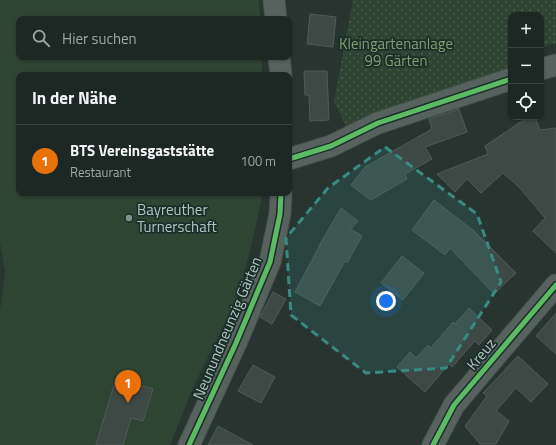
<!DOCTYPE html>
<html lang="de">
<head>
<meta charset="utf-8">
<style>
  body { margin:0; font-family:"Titillium Web",sans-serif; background:#2a3331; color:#f1f3f6 }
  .controls { position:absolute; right:12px; top:12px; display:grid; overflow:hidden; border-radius:8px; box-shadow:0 1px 3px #0004 }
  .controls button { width:36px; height:36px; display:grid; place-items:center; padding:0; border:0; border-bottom:1px solid #3b4441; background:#1d2724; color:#f1f3f6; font:20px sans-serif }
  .you { position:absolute; left:386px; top:301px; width:14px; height:14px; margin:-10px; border:3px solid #fff; border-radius:50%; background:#1a73e8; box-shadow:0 0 0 6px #1a73e833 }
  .badge { display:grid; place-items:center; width:26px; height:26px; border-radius:50%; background:#95b2f1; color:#fff; font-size:13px; font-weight:700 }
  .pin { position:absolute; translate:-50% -33px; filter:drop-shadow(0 1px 2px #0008) }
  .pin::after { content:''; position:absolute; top:21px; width:14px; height:12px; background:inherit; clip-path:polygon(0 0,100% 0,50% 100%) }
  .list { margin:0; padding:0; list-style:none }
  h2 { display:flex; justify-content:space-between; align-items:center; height:52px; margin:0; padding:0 16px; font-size:17px }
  h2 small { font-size:13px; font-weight:400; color:#a0a5a6 }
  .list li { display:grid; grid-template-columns:26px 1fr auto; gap:12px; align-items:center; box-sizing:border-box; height:72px; padding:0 16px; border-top:1px solid #3b4441 }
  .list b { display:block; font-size:15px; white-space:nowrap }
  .list p { margin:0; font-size:13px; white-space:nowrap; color:#a0a5a6 }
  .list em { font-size:13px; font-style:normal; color:#a0a5a6 }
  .icon { flex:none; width:22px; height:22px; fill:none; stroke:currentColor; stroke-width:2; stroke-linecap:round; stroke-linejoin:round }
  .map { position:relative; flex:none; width:556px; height:445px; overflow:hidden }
  .search { position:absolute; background:#1d2724; box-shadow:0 1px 3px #0004; left:16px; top:16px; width:276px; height:44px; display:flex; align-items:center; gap:10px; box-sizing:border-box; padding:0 14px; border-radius:8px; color:#a0a5a6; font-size:15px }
  .panel { position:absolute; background:#1d2724; box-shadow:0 1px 3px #0004; left:16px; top:72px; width:276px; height:124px; border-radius:8px }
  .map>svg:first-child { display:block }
</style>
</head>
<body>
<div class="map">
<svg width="556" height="445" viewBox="0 0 556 445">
  <defs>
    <pattern id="grass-dots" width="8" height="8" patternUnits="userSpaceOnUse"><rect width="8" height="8" fill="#304433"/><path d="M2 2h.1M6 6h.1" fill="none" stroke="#4c5e4f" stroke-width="1.8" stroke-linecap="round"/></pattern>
  </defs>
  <rect width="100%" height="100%" fill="#273430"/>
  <polygon fill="url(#grass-dots)" points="353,0 556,0 556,44 549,44 541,49 541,15 511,15 511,66 487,80 347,129 334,101"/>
  <polygon fill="#304433" points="0,0 259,0 260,19 19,19 19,57 262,57 262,75 19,75 19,193 263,193 252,243 237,299 194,385 170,445 0,445 0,311 5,271 0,243"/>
  <g fill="#3e4945" stroke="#4f5b59">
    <polygon points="310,14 336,17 333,47 307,44"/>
    <polygon points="304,71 327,71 329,120 310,121 309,95 305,95"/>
    <polygon points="459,109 467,132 425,147 432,159 405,174 407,179 371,200 351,185 365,167 432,129 429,119"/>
    <polygon points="528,117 535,117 540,130 556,128 556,253 533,231 545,218 520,188 503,173 481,193 467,179 455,192 437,174 488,154 485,146"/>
    <polygon points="434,200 474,231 516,273 494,294 450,248 445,255 412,230"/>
    <polygon points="341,208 358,221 351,229 362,236 347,263 345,261 320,306 295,292 319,247 319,246"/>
    <polygon points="402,256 424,273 403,300 381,283"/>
    <polygon points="273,292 286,299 272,324 260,317"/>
    <polygon points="469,308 492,330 479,345 475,341 452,367 449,364 425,392 397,367 410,352 416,358 428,345 431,348 453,322 455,324"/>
    <polygon points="556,313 556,354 536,336"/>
    <polygon points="518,356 548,384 531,402 516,388 496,411 509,421 496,444 480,444 465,426 487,396 483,393"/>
    <polygon points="253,365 275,377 261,403 238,391"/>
    <polygon points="116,378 153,389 143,421 131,418 123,445 96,445"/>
    <polygon points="218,426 253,445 208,445"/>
  </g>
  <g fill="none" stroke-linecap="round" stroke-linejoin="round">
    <g stroke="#454f4c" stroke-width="23">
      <g id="minor">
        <polyline points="274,0 276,19"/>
        <polyline points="279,57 281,75"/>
        <polyline points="541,69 556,65"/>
        <polyline points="289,159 331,146 378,123 511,79"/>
        <polyline points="189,445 236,343 270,262 280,214 281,193"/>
        <polyline points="433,445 454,405 556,285"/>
      </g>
    </g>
    <use href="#minor" stroke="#57625f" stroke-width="21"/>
    <g stroke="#1b2e29" stroke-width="8">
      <g id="cycleway">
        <polyline points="289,159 331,146 378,123 511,79"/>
        <polyline points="189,445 236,343 270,262 280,214 281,193"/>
        <polyline points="433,445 454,405 556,285"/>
      </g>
    </g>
    <use href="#cycleway" stroke="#5cba63" stroke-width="5"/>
  </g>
  <path fill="#388a83" fill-opacity="0.2" stroke="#388a83" stroke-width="3" stroke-dasharray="8 5" stroke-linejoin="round" d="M 385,147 L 477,214 L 501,282 L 446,368 L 366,373 L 291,315 L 286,238 L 328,188 Z"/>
  <circle fill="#81928e" stroke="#1b2e29" stroke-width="1.5" cx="129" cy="218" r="4"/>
  <g text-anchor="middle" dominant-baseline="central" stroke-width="3.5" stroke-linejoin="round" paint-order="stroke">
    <g font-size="15" fill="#8a9a70" stroke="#1b2e29">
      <text x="396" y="43">Kleingartenanlage<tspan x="396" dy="17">99 Gärten</tspan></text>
    </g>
    <g font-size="15" fill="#b1c5c1" stroke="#1b2e29" text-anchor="start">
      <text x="137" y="209">Bayreuther<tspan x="137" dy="17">Turnerschaft</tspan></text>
    </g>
    <g font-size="15" fill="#b1c5c1" stroke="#1b2e29">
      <text transform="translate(227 328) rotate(-67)">Neunundneunzig Gärten</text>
      <text transform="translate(481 354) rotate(-50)">Kreuz</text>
    </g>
  </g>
</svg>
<div class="controls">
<button>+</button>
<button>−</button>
<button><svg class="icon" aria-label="locate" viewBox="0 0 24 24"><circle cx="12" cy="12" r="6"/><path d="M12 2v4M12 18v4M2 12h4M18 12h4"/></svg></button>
</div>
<div class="you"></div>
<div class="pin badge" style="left:128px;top:403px;background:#e8710a">1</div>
<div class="search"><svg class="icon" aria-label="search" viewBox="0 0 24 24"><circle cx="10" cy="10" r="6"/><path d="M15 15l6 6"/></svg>Hier suchen</div>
<section class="panel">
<h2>In der Nähe<small></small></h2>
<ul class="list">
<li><span class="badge" style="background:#e8710a">1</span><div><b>BTS Vereinsgaststätte</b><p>Restaurant</p></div><em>100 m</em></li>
</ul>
</section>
</div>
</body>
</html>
